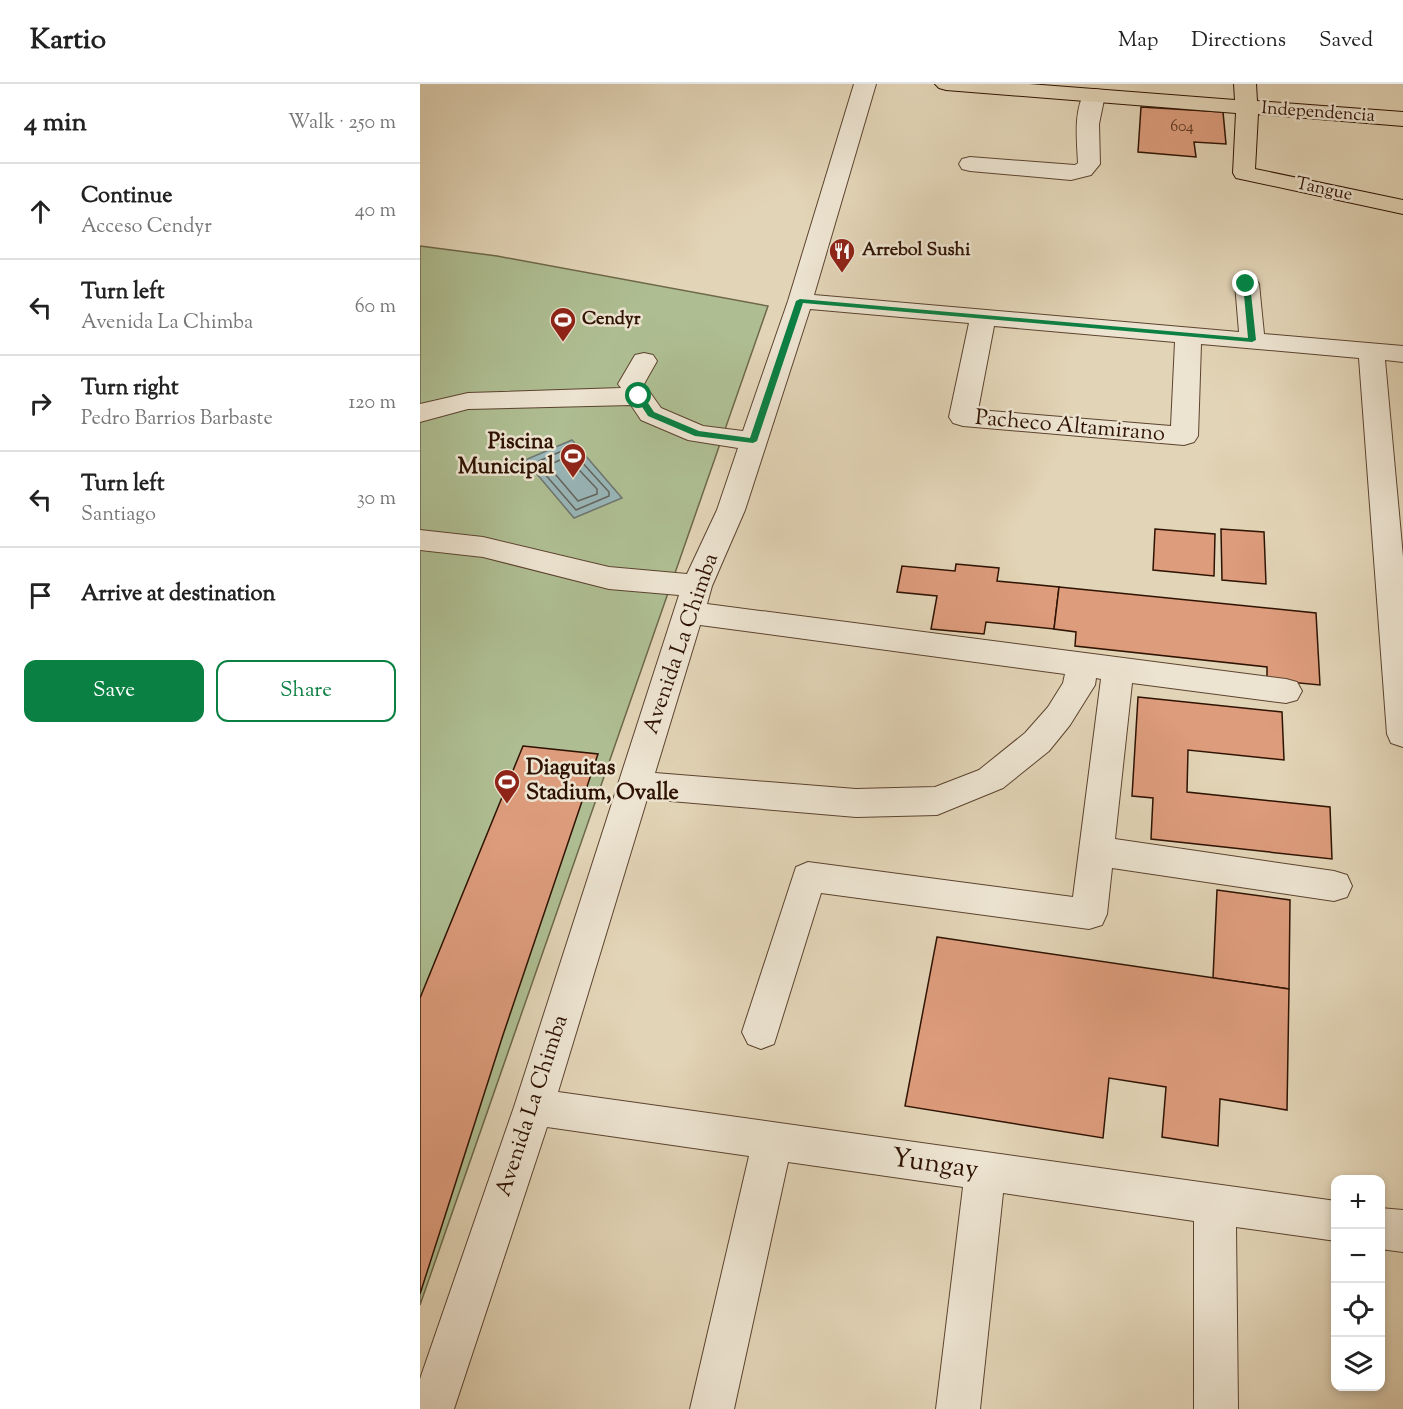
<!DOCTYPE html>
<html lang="en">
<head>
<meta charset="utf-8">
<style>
  body { margin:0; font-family:"Sorts Mill Goudy",serif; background:#f6f6f6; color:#222 }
  .controls { position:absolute; right:18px; bottom:18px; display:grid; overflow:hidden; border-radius:12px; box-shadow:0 3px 9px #0003 }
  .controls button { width:54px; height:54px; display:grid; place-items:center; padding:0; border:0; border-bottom:2px solid #e0e0e0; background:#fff; color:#222; font:30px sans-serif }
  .stop { position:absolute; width:18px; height:18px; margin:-14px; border:4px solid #0b8043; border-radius:50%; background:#fff }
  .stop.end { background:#0b8043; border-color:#fff; box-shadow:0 2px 6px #0008 }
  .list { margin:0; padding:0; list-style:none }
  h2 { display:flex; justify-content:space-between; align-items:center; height:78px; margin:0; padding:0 24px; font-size:26px }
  h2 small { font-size:20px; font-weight:400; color:#767676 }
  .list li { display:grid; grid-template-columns:39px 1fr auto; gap:18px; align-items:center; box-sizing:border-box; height:96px; padding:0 24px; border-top:2px solid #e0e0e0 }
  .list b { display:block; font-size:22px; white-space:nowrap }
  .list p { margin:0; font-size:20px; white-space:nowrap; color:#767676 }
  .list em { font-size:20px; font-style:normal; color:#767676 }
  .actions { display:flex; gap:12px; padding:18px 24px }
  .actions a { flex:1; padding:14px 0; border:2px solid #0b8043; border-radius:12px; text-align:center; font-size:21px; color:#0b8043 }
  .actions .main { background:#0b8043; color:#fff }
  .icon { flex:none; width:33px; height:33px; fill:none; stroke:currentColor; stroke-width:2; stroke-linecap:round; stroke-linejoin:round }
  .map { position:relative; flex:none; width:983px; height:1325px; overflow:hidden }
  header { display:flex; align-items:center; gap:36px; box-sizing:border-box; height:84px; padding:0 30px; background:#fff; border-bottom:2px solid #e0e0e0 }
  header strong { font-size:28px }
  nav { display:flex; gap:33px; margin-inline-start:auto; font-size:21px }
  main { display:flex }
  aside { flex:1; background:#fff }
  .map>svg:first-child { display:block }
</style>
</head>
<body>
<header>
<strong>Kartio</strong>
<nav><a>Map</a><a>Directions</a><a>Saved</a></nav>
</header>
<main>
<aside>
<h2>4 min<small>Walk · 250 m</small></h2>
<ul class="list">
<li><svg class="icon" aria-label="ahead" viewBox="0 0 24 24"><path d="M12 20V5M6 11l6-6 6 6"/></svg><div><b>Continue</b><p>Acceso Cendyr</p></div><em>40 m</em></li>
<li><svg class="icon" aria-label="left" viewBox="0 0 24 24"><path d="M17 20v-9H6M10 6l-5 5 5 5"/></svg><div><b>Turn left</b><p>Avenida La Chimba</p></div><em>60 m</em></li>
<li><svg class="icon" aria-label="right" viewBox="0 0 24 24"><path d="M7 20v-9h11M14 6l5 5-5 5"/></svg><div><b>Turn right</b><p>Pedro Barrios Barbaste</p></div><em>120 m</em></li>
<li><svg class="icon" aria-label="left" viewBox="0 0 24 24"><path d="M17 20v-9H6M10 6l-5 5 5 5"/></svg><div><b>Turn left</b><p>Santiago</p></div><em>30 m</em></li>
<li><svg class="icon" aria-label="arrive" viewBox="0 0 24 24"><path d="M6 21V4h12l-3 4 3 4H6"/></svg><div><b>Arrive at destination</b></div></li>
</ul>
<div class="actions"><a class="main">Save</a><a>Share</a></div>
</aside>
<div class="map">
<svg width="983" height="1325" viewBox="0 0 983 1325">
  <rect width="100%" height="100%" fill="#e2d4b6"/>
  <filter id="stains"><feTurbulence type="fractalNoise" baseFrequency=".00333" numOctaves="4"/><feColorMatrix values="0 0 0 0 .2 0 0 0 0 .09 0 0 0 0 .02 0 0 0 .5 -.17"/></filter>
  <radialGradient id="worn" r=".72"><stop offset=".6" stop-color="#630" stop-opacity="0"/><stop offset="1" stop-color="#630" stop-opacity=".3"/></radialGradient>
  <polygon fill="#aebe92" stroke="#6e684a" stroke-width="1.5" points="0,162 77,172 348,222 0,1221"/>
  <polygon fill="#98b6b8" stroke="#6e756f" stroke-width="1.5" points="152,356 202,414 154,434 105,376"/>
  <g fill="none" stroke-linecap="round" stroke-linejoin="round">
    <g stroke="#64645d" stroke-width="1.5">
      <polygon points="149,364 189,408 189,412 156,426 117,381 119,377"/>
      <polygon points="147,373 177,405 177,410 158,417 130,384 131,380"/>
    </g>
  </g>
  <g fill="#dd9c7c" stroke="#2f1302" stroke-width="1.5">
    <polygon points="721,23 803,28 806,60 774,58 776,73 718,68"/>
    <polygon points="735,445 795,450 794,492 733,486"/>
    <polygon points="801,445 844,448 846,500 802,496"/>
    <polygon points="536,480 579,484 577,497 639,503 634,545 566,538 564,550 511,545 517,512 477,508 482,482 535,487"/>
    <polygon points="639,503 896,529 900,601 847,596 847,583 655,562 656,548 634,545"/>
    <polygon points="718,613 862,628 864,676 768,666 767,708 910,723 912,775 731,755 733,714 712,712"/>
    <polygon points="103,662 178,670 83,951 0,1210 0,914"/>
    <polygon points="797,806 870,816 869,905 793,894"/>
    <polygon points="517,853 869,905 867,1026 800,1015 798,1062 742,1053 746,1003 689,994 683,1054 485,1022"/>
  </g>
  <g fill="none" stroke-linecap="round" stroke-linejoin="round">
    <g stroke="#5c432f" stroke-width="2">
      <g id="minor">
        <path d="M 434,0 L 456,0 L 394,211 L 819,248 L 815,200 L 818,195 L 827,193 L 836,195 L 839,200 L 844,250 L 983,262 L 983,278 L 965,276 L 983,473 L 983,663 L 971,659 L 967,650 L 939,274 L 781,260 L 778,352 L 774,358 L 764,361 L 543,342 L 533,339 L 529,333 L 549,239 L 390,225 L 325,426 L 292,502 L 287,520 L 866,595 L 877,598 L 882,607 L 877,616 L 866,619 L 712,599 L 695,755 L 914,787 L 927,791 L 932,802 L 927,813 L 914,817 L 692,784 L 687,830 L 682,841 L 669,845 L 401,809 L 354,960 L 341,965 L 328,960 L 322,948 L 376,783 L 388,778 L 653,813 L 681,595 L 676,594 L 675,601 L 650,641 L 629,667 L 583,704 L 517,731 L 436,733 L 227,715 L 138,1008 L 916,1117 L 916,1157 L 816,1143 L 818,1325 L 774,1325 L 774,1137 L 583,1109 L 560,1325 L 516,1325 L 543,1103 L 368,1078 L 314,1325 L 270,1325 L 329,1072 L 127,1043 L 34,1325 L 0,1325 L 0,1295 L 94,1023 L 259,511 L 189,505 L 63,473 L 0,466 L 0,446 L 63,453 L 189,483 L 267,490 L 297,426 L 318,364 L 268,356 L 221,336 L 211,321 L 48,325 L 0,338 L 0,320 L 48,309 L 201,304 L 198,300 L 215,271 L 224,269 L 233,271 L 237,277 L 224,300 L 241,324 L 283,342 L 323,347 L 368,217 ZM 574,242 L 755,258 L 751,342 L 558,326 ZM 280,541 L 645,590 L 643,599 L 628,623 L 605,649 L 559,686 L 515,703 L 436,705 L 235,689 Z"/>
        <path d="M 674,5 L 682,6 L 685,11 L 679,40 L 680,80 L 671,91 L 651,96 L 550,87 L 542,85 L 539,80 L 542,75 L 550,73 L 655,81 L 658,79 C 657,56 653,26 666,6 Z"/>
        <polygon points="960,1124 983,1126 983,1168 960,1165"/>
      </g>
    </g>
    <g stroke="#2f1302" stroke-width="2">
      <polygon id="major" points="515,0 609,0 815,16 814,0 836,0 837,17 983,28 983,42 838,30 835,85 983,116 983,130 816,94 813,89 816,29 526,6 519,4"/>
    </g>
    <use href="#minor" fill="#ece3d0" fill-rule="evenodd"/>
    <use href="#major" fill="#e2d4b6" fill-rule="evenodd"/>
  </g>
  <polygon fill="#0b8043" points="826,198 830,200 836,256 832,258 383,219 337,357 333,359 275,352 228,332 215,312 222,310 234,328 279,347 330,354 376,217 380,215 828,254 823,200"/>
  <defs>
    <g id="restaurant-pin" transform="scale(1.35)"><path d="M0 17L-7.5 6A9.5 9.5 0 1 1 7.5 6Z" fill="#8f2418" stroke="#ece3d0"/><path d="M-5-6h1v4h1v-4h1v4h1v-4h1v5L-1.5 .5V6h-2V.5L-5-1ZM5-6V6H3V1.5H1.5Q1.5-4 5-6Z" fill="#fff"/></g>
    <g id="stadium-pin" transform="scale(1.35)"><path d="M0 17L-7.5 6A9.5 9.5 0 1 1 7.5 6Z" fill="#8f2418" stroke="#ece3d0"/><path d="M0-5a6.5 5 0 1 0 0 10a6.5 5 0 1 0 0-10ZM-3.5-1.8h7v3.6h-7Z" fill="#fff"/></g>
  </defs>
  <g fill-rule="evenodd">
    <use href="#restaurant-pin" x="422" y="167"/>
    <use href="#stadium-pin" x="143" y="236"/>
    <use href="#stadium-pin" x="153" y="372"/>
    <use href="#stadium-pin" x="87" y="698"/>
  </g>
  <g text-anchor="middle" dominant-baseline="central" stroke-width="5" stroke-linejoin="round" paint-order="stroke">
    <g font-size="16" fill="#5a3520">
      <text x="762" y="43">604</text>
    </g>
    <g font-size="18" fill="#2f1302" stroke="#ece3d0">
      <text transform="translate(898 29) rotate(4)">Independencia</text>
      <text transform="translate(904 106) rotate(12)">Tangue</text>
    </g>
    <g font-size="18" font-weight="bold" fill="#2f1302" stroke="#ece3d0" text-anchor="start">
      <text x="442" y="167">Arrebol Sushi</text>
      <text x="162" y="236">Cendyr</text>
    </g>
    <g font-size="22" fill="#2f1302" stroke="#ece3d0">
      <text transform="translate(650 343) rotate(5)">Pacheco Altamirano</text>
      <text transform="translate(262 560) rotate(-71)">Avenida La Chimba</text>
      <text transform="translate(113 1022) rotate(-72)">Avenida La Chimba</text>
    </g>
    <g font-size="22" font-weight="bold" fill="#2f1302" stroke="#ece3d0" text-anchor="end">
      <text x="134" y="359">Piscina<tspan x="134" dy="25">Municipal</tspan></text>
      <text x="106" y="685" text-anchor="start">Diaguitas<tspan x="106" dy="25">Stadium, Ovalle</tspan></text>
    </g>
    <g font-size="27" fill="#2f1302" stroke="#ece3d0">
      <text transform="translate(515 1081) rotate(8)">Yungay</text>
    </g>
  </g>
  <rect width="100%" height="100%" filter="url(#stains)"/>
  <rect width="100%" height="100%" fill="url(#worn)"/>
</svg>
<div class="controls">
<button>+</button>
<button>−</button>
<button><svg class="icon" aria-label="locate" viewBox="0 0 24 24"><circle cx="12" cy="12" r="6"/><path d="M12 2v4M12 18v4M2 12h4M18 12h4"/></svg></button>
<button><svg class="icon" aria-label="layers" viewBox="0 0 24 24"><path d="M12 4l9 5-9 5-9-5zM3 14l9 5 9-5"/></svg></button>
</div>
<div class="stop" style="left:219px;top:312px"></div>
<div class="stop end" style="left:826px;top:200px"></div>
</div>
</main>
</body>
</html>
